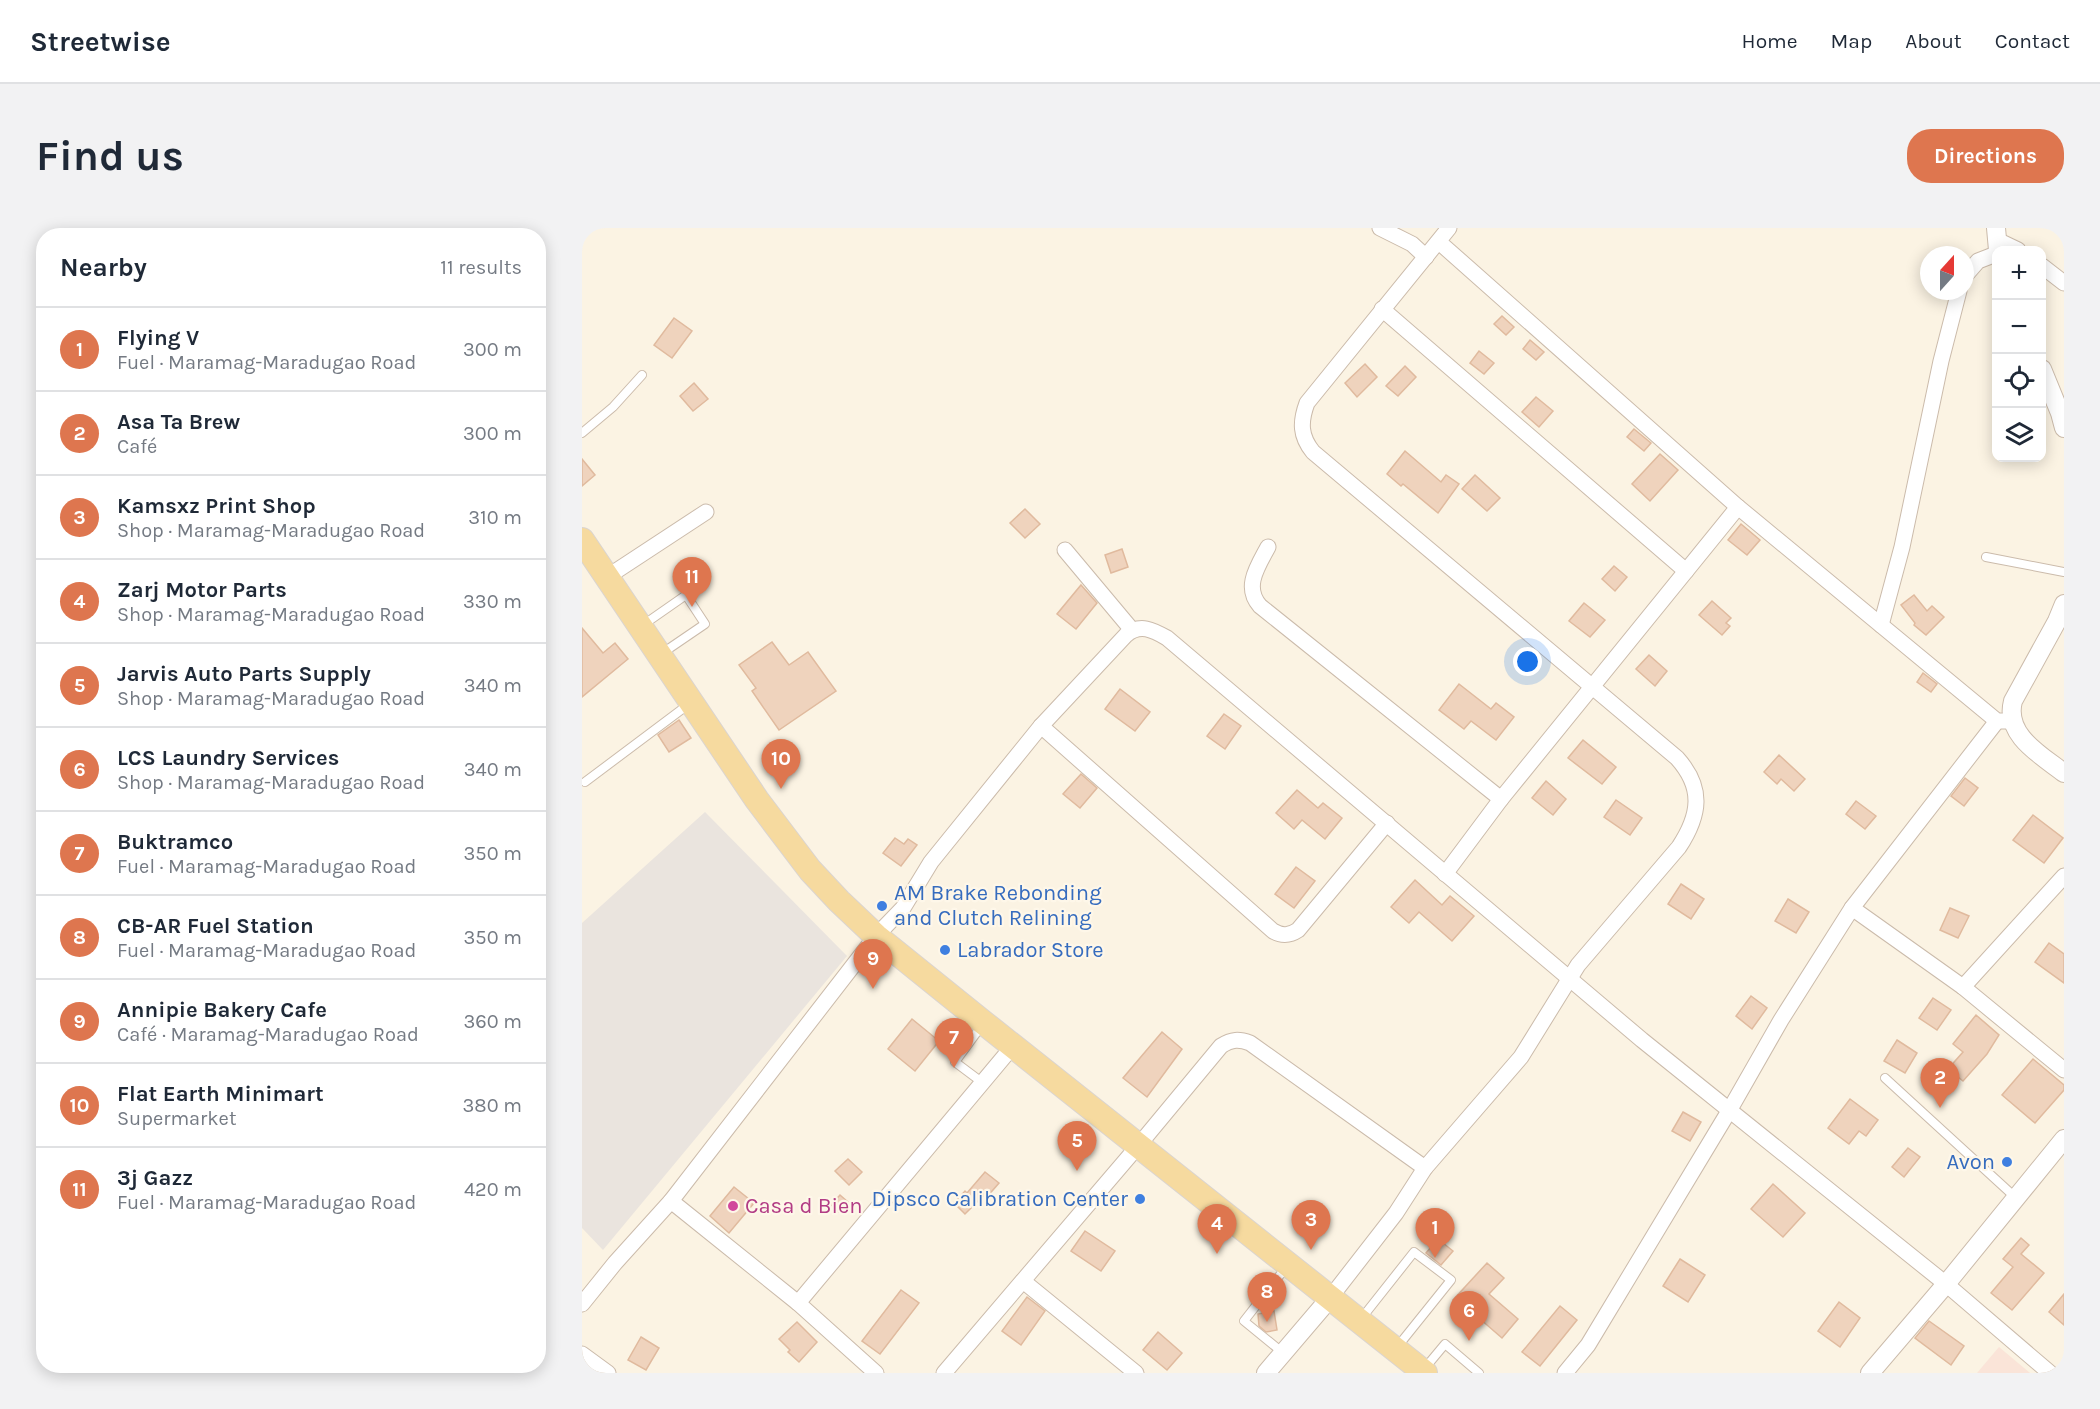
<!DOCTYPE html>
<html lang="en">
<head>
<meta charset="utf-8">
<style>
  body { margin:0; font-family:Karla,sans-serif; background:#f2f2f3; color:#1f2937 }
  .controls { position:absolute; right:18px; top:18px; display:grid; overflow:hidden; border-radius:12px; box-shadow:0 3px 15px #0003 }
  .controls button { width:54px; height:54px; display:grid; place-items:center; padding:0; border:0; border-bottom:2px solid #e0e1e3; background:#fff; color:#1f2937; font:30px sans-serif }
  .compass { position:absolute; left:1338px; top:18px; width:54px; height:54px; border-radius:50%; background:#fff; box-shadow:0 3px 15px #0003; rotate:21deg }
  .you { position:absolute; left:946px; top:434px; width:21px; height:21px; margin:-15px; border:4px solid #fff; border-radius:50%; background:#1a73e8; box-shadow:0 0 0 9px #1a73e833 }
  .badge { display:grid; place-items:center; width:39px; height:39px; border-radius:50%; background:#de764f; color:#fff; font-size:20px; font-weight:700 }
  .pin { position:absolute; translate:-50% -50px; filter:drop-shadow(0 2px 3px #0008) }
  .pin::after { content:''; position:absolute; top:32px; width:21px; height:18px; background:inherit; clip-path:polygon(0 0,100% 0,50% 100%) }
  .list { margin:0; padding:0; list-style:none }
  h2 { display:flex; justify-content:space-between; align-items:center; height:78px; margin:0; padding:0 24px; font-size:26px }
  h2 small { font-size:20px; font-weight:400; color:#747a83 }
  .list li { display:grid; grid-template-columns:39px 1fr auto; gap:18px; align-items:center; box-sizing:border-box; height:84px; padding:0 24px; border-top:2px solid #e0e1e3 }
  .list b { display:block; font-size:22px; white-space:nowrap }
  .list p { margin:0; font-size:20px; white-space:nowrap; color:#747a83 }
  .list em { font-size:20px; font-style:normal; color:#747a83 }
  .icon { flex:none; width:33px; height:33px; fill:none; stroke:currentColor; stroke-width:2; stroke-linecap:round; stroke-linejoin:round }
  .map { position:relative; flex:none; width:1482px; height:1145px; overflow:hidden; border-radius:24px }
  header { display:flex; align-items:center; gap:36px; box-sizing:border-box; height:84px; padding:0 30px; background:#fff; border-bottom:2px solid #e0e1e3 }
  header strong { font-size:28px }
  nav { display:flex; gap:33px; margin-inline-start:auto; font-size:21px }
  .intro { display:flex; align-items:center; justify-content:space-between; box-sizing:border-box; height:144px; padding:0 36px }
  h1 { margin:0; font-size:42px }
  .button { padding:15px 27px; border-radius:24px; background:#de764f; color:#fff; font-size:21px; font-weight:700 }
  main { display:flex; gap:36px; padding:0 36px }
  aside { flex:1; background:#fff; border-radius:24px; box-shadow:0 3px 15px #0003 }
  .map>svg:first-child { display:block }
</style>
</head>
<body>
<header>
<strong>Streetwise</strong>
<nav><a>Home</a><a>Map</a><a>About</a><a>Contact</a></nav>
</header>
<div class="intro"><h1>Find us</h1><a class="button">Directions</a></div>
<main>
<aside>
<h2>Nearby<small>11 results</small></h2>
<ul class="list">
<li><span class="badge">1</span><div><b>Flying V</b><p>Fuel · Maramag-Maradugao Road</p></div><em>300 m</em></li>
<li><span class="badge">2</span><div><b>Asa Ta Brew</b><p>Café</p></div><em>300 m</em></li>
<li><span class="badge">3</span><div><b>Kamsxz Print Shop</b><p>Shop · Maramag-Maradugao Road</p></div><em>310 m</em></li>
<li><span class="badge">4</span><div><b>Zarj Motor Parts</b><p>Shop · Maramag-Maradugao Road</p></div><em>330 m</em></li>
<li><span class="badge">5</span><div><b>Jarvis Auto Parts Supply</b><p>Shop · Maramag-Maradugao Road</p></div><em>340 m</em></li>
<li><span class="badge">6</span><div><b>LCS Laundry Services</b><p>Shop · Maramag-Maradugao Road</p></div><em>340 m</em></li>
<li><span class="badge">7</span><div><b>Buktramco</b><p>Fuel · Maramag-Maradugao Road</p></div><em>350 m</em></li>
<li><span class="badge">8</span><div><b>CB-AR Fuel Station</b><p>Fuel · Maramag-Maradugao Road</p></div><em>350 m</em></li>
<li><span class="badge">9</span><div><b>Annipie Bakery Cafe</b><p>Café · Maramag-Maradugao Road</p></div><em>360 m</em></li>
<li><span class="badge">10</span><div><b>Flat Earth Minimart</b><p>Supermarket</p></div><em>380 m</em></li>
<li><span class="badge">11</span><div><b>3j Gazz</b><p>Fuel · Maramag-Maradugao Road</p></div><em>420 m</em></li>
</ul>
</aside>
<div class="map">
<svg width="1482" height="1145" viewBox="0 0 1482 1145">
  <rect width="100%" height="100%" fill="#fbf3e3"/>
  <polygon fill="#fae4d8" points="1417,1119 1448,1145 1395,1145"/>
  <polygon fill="#eae4de" points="123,584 265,728 21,1022 0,1000 0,695"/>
  <g fill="#efd3bd" stroke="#e0ba9e" stroke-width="1.5">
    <polygon points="920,88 932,99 924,107 912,96"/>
    <polygon points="92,90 110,103 90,130 72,117"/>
    <polygon points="948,112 962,124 954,132 941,121"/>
    <polygon points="897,123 912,135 902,146 888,135"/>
    <polygon points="783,136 795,149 775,169 763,155"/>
    <polygon points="823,138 834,149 816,168 804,158"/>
    <polygon points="112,155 126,171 111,183 98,168"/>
    <polygon points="954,169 971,183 957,199 940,184"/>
    <polygon points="1052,201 1069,215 1062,223 1045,209"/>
    <polygon points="823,223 859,254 864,247 877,256 856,285 821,256 819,258 805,246"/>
    <polygon points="1078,226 1096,242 1068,273 1050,256"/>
    <polygon points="0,231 13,247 0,258"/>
    <polygon points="893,247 918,270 905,283 880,261"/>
    <polygon points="443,281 458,296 443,310 428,295"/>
    <polygon points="1159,296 1178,312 1165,327 1146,312"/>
    <polygon points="540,321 546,339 529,345 523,327"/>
    <polygon points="1032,338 1045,349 1033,363 1020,351"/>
    <polygon points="499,357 515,375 494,401 475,386"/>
    <polygon points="1332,367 1345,383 1350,378 1362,389 1344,407 1332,397 1333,395 1319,377"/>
    <polygon points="1130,373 1149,390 1144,395 1148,398 1140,407 1117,387"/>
    <polygon points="1002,375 1023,392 1008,409 987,393"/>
    <polygon points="0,400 21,425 33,415 46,431 0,469"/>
    <polygon points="190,414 207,437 226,424 254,463 197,502 170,463 174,460 157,437"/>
    <polygon points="1067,427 1085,443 1073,458 1054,441"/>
    <polygon points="1341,445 1355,456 1349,464 1335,454"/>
    <polygon points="877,456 909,481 914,475 932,489 914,512 889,493 882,501 857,482"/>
    <polygon points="538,461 568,484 553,503 523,481"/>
    <polygon points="642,486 659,498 643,521 625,508"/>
    <polygon points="97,492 109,510 87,524 76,507"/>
    <polygon points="1001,512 1034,539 1020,556 986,530"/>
    <polygon points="1197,527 1223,551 1212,563 1199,551 1195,556 1182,544"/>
    <polygon points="499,546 515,560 498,580 481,566"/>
    <polygon points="1383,550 1396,560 1382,578 1369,568"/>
    <polygon points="964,553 984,571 971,587 950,570"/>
    <polygon points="715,562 736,580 741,575 760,590 743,611 720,592 712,601 694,585"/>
    <polygon points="1034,572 1060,590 1048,607 1022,589"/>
    <polygon points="1274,573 1294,588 1283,601 1264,586"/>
    <polygon points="1451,587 1481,610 1462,635 1431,612"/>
    <polygon points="313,610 322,616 326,611 335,617 319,638 301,625"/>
    <polygon points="714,639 733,653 712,680 693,666"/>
    <polygon points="833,652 860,677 868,668 892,688 870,713 837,684 827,695 809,679"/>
    <polygon points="1099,656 1122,671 1109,691 1086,676"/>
    <polygon points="1206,671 1227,684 1214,705 1193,693"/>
    <polygon points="1368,680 1387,688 1376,710 1358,702"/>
    <polygon points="1467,715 1482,726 1482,755 1453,734"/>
    <polygon points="1169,768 1185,780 1170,801 1154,788"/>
    <polygon points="1351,770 1369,782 1355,802 1337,790"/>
    <polygon points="1394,787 1417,807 1405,826 1381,853 1366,841 1381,824 1371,816"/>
    <polygon points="330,791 357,813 333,843 306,821"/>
    <polygon points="580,804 600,821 565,869 541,850"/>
    <polygon points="1315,812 1335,825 1323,845 1302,833"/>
    <polygon points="1451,831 1482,857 1482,862 1453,895 1420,867"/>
    <polygon points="1268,871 1296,892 1284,908 1277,903 1267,916 1246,900"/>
    <polygon points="1101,884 1119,894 1108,913 1090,903"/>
    <polygon points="1326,920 1338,929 1322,949 1310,939"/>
    <polygon points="266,931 280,944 267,957 253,943"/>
    <polygon points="403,944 417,955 404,970 401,968 383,986 372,975 383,963 385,965"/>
    <polygon points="1191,956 1223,985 1201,1009 1169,981"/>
    <polygon points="152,959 172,975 147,1005 128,988"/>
    <polygon points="258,967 266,974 257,984 249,977"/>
    <polygon points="503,1003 533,1023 519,1043 489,1023"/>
    <polygon points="1439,1010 1447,1017 1439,1026 1462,1045 1430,1082 1409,1065 1431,1039 1421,1031"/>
    <polygon points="856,1011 871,1023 859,1037 844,1025"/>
    <polygon points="1098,1031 1123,1047 1106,1074 1081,1058"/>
    <polygon points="905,1035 922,1050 907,1066 936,1091 920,1110 890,1084 888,1087 871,1072"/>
    <polygon points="319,1062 337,1075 298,1126 280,1113"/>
    <polygon points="1482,1066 1482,1097 1467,1084"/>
    <polygon points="445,1069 463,1083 439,1117 420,1103"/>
    <polygon points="1257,1074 1278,1090 1258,1119 1236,1103"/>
    <polygon points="978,1078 995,1092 958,1138 940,1124"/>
    <polygon points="692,1083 695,1102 684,1104 677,1098 676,1086"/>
    <polygon points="1347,1093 1382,1118 1369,1137 1333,1110"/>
    <polygon points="215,1094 235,1114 217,1134 206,1124 208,1122 197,1111"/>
    <polygon points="576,1104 600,1125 585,1142 561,1122"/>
    <polygon points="59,1109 77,1120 64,1142 46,1132"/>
  </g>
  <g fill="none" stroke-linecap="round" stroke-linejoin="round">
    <g stroke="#cbbbab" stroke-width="10">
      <g id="service">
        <polyline points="0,205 31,179 60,147"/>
        <polyline points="1404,329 1482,344"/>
        <polyline points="61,397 104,367 123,396 79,426"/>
        <polyline points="3,554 107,476"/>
        <polyline points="1303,850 1434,970"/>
        <polyline points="401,855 373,834 401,796"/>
        <polyline points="779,1091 832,1024 869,1052 816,1118"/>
        <polyline points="700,1124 662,1093 705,1038"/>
        <polyline points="843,1140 863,1116 897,1145"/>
      </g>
    </g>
    <g stroke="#cbbbab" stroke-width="17">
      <g id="minor">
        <polyline points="798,0 830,16 844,29"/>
        <polyline points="1415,12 1436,22"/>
        <polyline points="857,14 1156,279 1415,493 1424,493"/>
        <polyline points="1460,38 1482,55"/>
        <polyline points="1383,48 1396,33 1414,26"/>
        <polyline points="800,81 1104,343"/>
        <path d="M 686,319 C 676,338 661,359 678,378 L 919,571"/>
        <polyline points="483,322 550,402"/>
        <polyline points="25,349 124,284"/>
        <polyline points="1299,397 1320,319 1359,133 1377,63"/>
        <path d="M 459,498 L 691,703 C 700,708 707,708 716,702 L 805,595"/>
        <polyline points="863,646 919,571 1156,279"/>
        <polyline points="1270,680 1381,759 1482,842"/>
        <polyline points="1381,759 1482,648"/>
        <polyline points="89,973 216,1075 294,1145"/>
        <polyline points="441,1053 554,1145"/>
        <path d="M 748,1070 L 814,985 L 843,940 L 939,829 L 996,737 L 1097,619 C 1118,587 1122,560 1095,530 L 731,224 C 718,208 718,194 725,175 L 867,0"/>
        <polyline points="216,1075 431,818"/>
        <path d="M 0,1076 L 33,1035 L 89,973 L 294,708 L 321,680 L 349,634 L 459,498 L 544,407 C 558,395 571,402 585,410 L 1060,812 L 1364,1056 L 1468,1145"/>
        <polyline points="0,1126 26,1145"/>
        <path d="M 362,1145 L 556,918 L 639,818 C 650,811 657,811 668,815 L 843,940"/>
        <polyline points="983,1145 1006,1117 1147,883 1199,792 1270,680 1415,493"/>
      </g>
    </g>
    <g stroke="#cbbbab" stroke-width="20">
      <g id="tertiary">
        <polyline points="1414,0 1416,22"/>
        <polyline points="1460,141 1478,185 1482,200"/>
        <path d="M 1482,376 L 1475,393 L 1431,473 C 1422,507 1459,527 1482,545"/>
        <polyline points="684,1145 748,1070"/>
        <polyline points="1288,1145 1364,1056 1482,911"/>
      </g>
    </g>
    <g stroke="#dad4d0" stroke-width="26">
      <polyline id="primary" points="0,312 175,572 228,642 257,673 294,708 402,795 843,1145"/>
    </g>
    <use href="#service" stroke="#fff" stroke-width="8"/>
    <use href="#minor" stroke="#fff" stroke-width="15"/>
    <use href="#tertiary" stroke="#fff" stroke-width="18"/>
    <use href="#primary" stroke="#f6da9f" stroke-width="24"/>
  </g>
  <g fill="#3f7fe0" stroke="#fef7e9" stroke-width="2">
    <circle cx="300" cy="678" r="6"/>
    <circle cx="363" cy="722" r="6"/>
    <circle cx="1425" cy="934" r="6"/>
    <circle cx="558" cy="971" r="6"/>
  </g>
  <circle fill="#d1479c" stroke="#fef7e9" stroke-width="2" cx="151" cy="978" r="6"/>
  <g text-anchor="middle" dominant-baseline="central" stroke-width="4.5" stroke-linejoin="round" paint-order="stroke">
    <g font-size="22" fill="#366cbe" stroke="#fef7e9" text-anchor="start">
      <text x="312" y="665">AM Brake Rebonding<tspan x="312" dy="25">and Clutch Relining</tspan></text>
      <text x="375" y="722">Labrador Store</text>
      <text x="1413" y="934" text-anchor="end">Avon</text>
      <text x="546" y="971" text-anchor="end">Dipsco Calibration Center</text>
    </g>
    <g font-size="22" fill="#b23c85" stroke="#fef7e9" text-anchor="start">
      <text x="163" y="978">Casa d Bien</text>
    </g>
  </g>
</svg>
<div class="controls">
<button>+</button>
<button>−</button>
<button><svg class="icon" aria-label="locate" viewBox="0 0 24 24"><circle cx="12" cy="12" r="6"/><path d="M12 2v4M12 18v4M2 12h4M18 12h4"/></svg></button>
<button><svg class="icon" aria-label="layers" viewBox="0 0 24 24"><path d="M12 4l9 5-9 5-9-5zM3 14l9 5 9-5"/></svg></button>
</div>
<svg class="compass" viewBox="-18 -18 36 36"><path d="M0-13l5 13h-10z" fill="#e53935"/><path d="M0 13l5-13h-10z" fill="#747a83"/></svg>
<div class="you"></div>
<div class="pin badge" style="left:853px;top:1030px">1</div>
<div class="pin badge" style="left:1358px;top:880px">2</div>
<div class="pin badge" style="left:729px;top:1022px">3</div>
<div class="pin badge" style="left:635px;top:1026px">4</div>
<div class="pin badge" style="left:495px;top:943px">5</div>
<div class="pin badge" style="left:887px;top:1113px">6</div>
<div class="pin badge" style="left:372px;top:840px">7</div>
<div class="pin badge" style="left:685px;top:1094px">8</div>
<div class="pin badge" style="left:291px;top:761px">9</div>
<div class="pin badge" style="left:199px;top:561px">10</div>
<div class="pin badge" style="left:110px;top:379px">11</div>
</div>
</main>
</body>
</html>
